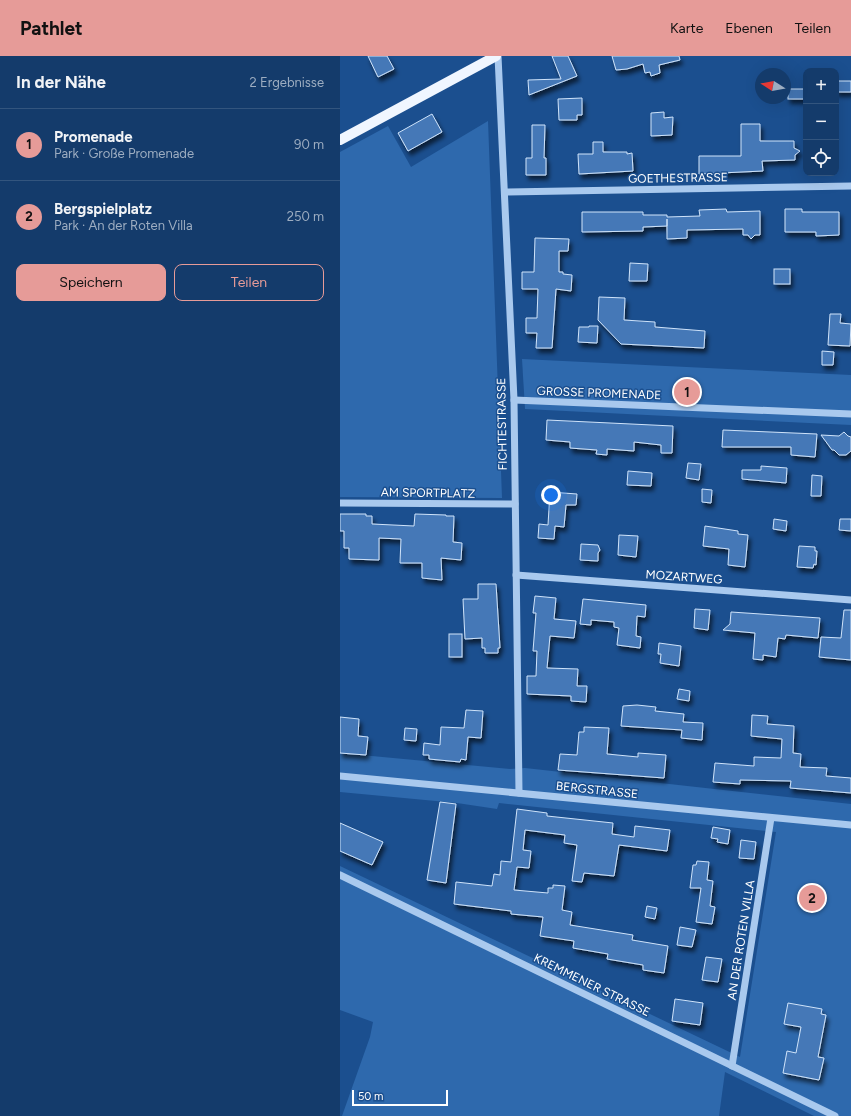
<!DOCTYPE html>
<html lang="de">
<head>
<meta charset="utf-8">
<style>
  body { margin:0; font-family:Figtree,sans-serif; background:#214673; color:#f1f3f6 }
  .controls { position:absolute; right:12px; top:12px; display:grid; overflow:hidden; border-radius:8px; box-shadow:0 4px 16px #0002 }
  .controls button { width:36px; height:36px; display:grid; place-items:center; padding:0; border:0; border-bottom:1px solid #33557e; background:#143b6b; color:#f1f3f6; font:20px sans-serif }
  .compass { position:absolute; left:415px; top:12px; width:36px; height:36px; border-radius:50%; background:#143b6b; box-shadow:0 4px 16px #0002; rotate:281deg }
  .scale { position:absolute; left:12px; bottom:10px; width:96px; box-sizing:border-box; padding-left:4px; border:2px solid #fff; border-top:0; font-size:11px; line-height:14px; white-space:nowrap; color:#fff; -webkit-text-stroke:3px #1b4f8f; paint-order:stroke }
  .you { position:absolute; left:211px; top:439px; width:14px; height:14px; margin:-10px; border:3px solid #fff; border-radius:50%; background:#1a73e8; box-shadow:0 0 0 6px #1a73e833 }
  .badge { display:grid; place-items:center; width:26px; height:26px; border-radius:50%; background:#e69b98; color:#111; font-size:13px; font-weight:700 }
  .pin { position:absolute; translate:-50% -50%; border:2px solid #fff; box-shadow:0 1px 4px #0006 }
  .list { margin:0; padding:0; list-style:none }
  h2 { display:flex; justify-content:space-between; align-items:center; height:52px; margin:0; padding:0 16px; font-size:17px }
  h2 small { font-size:13px; font-weight:400; color:#9dadc1 }
  .list li { display:grid; grid-template-columns:26px 1fr auto; gap:12px; align-items:center; box-sizing:border-box; height:72px; padding:0 16px; border-top:1px solid #33557e }
  .list b { display:block; font-size:15px; white-space:nowrap }
  .list p { margin:0; font-size:13px; white-space:nowrap; color:#9dadc1 }
  .list em { font-size:13px; font-style:normal; color:#9dadc1 }
  .actions { display:flex; gap:8px; padding:12px 16px }
  .actions a { flex:1; padding:9px 0; border:1px solid #e69b98; border-radius:8px; text-align:center; font-size:14px; color:#e69b98 }
  .actions .main { background:#e69b98; color:#111 }
  .icon { flex:none; width:22px; height:22px; fill:none; stroke:currentColor; stroke-width:2; stroke-linecap:round; stroke-linejoin:round }
  .map { position:relative; flex:none; width:511px; height:1060px; overflow:hidden }
  header { display:flex; align-items:center; gap:24px; box-sizing:border-box; height:56px; padding:0 20px; background:#e69b98; color:#111 }
  header strong { font-size:19px }
  nav { display:flex; gap:22px; margin-inline-start:auto; font-size:14px }
  main { display:flex }
  aside { flex:1; background:#143b6b }
  .map>svg:first-child { display:block }
</style>
</head>
<body>
<header>
<strong>Pathlet</strong>
<nav><a>Karte</a><a>Ebenen</a><a>Teilen</a></nav>
</header>
<main>
<aside>
<h2>In der Nähe<small>2 Ergebnisse</small></h2>
<ul class="list">
<li><span class="badge">1</span><div><b>Promenade</b><p>Park · Große Promenade</p></div><em>90 m</em></li>
<li><span class="badge">2</span><div><b>Bergspielplatz</b><p>Park · An der Roten Villa</p></div><em>250 m</em></li>
</ul>
<div class="actions"><a class="main">Speichern</a><a>Teilen</a></div>
</aside>
<div class="map">
<svg width="511" height="1060" viewBox="0 0 511 1060">
  <defs>
    <filter id="shadow"><feDropShadow dx="2.5" dy="4.5" stdDeviation="2" flood-color="#0009"/></filter>
  </defs>
  <rect width="100%" height="100%" fill="#1b4f8f"/>
  <g fill="#2e69ad">
    <polygon points="148,65 162,442 0,441 0,96 48,70 71,111"/>
    <polygon points="182,303 511,319 511,369 185,353"/>
    <polygon points="0,697 170,713 185,712 511,748 511,1060 474,1060 385,1016 379,1060 2,1060 30,981 33,966 0,954 0,810 400,1001 436,776 159,747 157,753 117,747 0,736"/>
  </g>
  <g fill="#4478b7" stroke="#cfe3fa" filter="url(#shadow)">
    <polygon points="28,0 47,0 54,13 38,21"/>
    <polygon points="212,0 228,0 237,20 189,39 188,24 221,23"/>
    <polygon points="272,0 339,0 340,4 319,9 320,17 311,20 310,16 305,17 303,8 287,13 276,14"/>
    <rect x="496" y="25" width="15" height="11"/>
    <rect x="448" y="33" width="18" height="10"/>
    <polygon points="242,42 242,59 237,59 237,64 219,64 218,43"/>
    <polygon points="324,56 324,62 333,61 332,79 311,80 311,57"/>
    <polygon points="92,58 102,76 68,95 58,77"/>
    <polygon points="401,68 420,68 420,85 454,85 454,92 460,95 455,99 455,104 422,105 423,115 359,118 359,100 401,100"/>
    <polygon points="192,69 205,69 204,102 206,102 206,119 186,119 186,102 192,102"/>
    <polygon points="253,86 263,86 263,96 287,96 287,98 292,97 293,115 239,118 238,98 253,98"/>
    <polygon points="386,153 387,156 420,155 420,179 415,179 411,183 408,179 403,179 403,173 347,174 347,182 327,183 327,163 327,170 303,171 303,175 242,176 242,156 303,156 303,159 327,159 327,161 360,160 359,154"/>
    <polygon points="445,153 462,153 462,156 499,156 499,179 476,180 476,176 445,176"/>
    <polygon points="195,182 229,183 228,195 219,195 219,216 223,216 223,218 232,219 231,235 216,233 212,292 196,292 197,277 186,277 186,262 197,262 198,233 182,233 182,216 194,216"/>
    <polygon points="290,207 308,208 307,225 289,225"/>
    <rect x="434" y="213" width="16" height="15"/>
    <polygon points="259,241 285,242 284,264 315,266 315,271 365,275 364,292 281,288 258,264"/>
    <polygon points="490,258 501,258 500,267 511,268 510,290 488,289"/>
    <polygon points="249,270 258,270 257,287 238,286 239,271 249,271"/>
    <polygon points="482,295 494,296 493,309 482,309"/>
    <polygon points="207,364 333,370 332,397 321,397 321,389 294,386 294,395 267,393 267,399 256,398 257,394 230,392 230,386 206,384"/>
    <polygon points="383,374 477,378 475,401 451,399 451,391 382,391"/>
    <polygon points="504,376 508,380 511,381 511,395 506,399 499,399 494,394 492,394 481,379 499,380"/>
    <polygon points="348,407 361,408 359,424 346,422"/>
    <polygon points="421,410 447,412 446,427 402,423 402,414 421,414"/>
    <polygon points="288,415 312,417 311,430 287,429"/>
    <polygon points="472,419 482,420 481,440 471,440"/>
    <polygon points="362,433 372,434 371,447 362,446"/>
    <polygon points="210,436 237,438 236,449 226,449 224,471 215,470 214,483 198,482 199,468 208,469"/>
    <polygon points="0,458 26,458 26,460 32,460 32,468 74,470 75,458 106,459 106,460 114,460 113,486 122,487 121,504 101,502 102,524 82,522 82,507 60,507 61,483 39,482 39,504 9,503 9,492 4,492 4,475 0,475"/>
    <polygon points="434,463 447,465 446,475 433,473"/>
    <polygon points="500,463 511,463 511,475 499,474"/>
    <polygon points="365,470 398,475 398,478 408,479 405,511 388,509 389,493 363,490"/>
    <polygon points="279,479 298,480 296,501 278,499"/>
    <polygon points="241,488 258,489 260,494 258,497 258,505 240,504"/>
    <polygon points="459,490 475,491 475,495 477,495 476,509 474,508 473,512 457,511"/>
    <polygon points="138,528 156,528 160,592 158,592 158,597 145,597 145,592 142,592 142,582 125,583 123,543 138,543"/>
    <polygon points="195,540 216,542 214,563 236,565 234,582 210,580 207,612 238,613 237,630 247,630 246,646 231,645 231,640 187,638 187,620 196,620 197,595 193,595 196,557 193,557"/>
    <polygon points="243,543 306,549 305,561 297,560 296,580 301,581 300,592 277,589 279,572 274,571 274,566 251,564 251,569 240,568"/>
    <polygon points="355,553 370,554 368,574 354,572"/>
    <polygon points="504,554 511,554 511,604 479,601 481,581 501,582"/>
    <polygon points="391,556 480,562 478,582 446,579 445,583 438,582 436,601 423,599 423,604 413,603 415,577 383,574 390,568"/>
    <rect x="109" y="578" width="13" height="23"/>
    <polygon points="319,587 341,590 339,610 320,607 321,598 318,598"/>
    <polygon points="339,633 350,635 349,645 337,643"/>
    <polygon points="297,649 316,651 315,655 344,658 343,666 363,667 362,684 341,682 342,674 281,670 283,650"/>
    <polygon points="126,654 143,655 141,682 128,681 126,704 121,703 120,706 89,703 89,699 83,699 84,687 100,689 101,671 124,672"/>
    <polygon points="412,659 428,660 427,668 454,670 453,697 461,698 460,711 487,712 486,720 511,722 511,737 450,732 451,725 400,724 400,728 373,726 375,707 414,710 414,701 441,702 442,683 411,680"/>
    <polygon points="0,661 19,663 18,680 28,681 26,699 0,697"/>
    <polygon points="244,671 269,672 267,698 298,701 298,697 326,699 324,722 218,714 220,698 237,699 239,676 244,676"/>
    <polygon points="65,672 77,673 76,685 64,684"/>
    <polygon points="100,746 116,748 106,827 87,824"/>
    <polygon points="177,753 207,757 207,760 273,767 272,778 294,781 295,770 330,774 327,795 279,789 274,820 244,817 242,826 232,825 237,789 224,787 225,779 185,774 183,794 191,795 189,812 177,811 174,834 208,837 208,832 213,832 213,829 225,830 222,854 232,856 230,869 293,879 292,884 328,890 324,917 303,914 303,909 267,903 268,898 233,892 234,885 200,880 203,861 171,858 171,855 114,848 116,826 152,830 154,818 160,819 161,805 171,806"/>
    <polygon points="0,767 43,786 32,809 0,795"/>
    <polygon points="373,771 390,774 388,788 377,786 378,783 371,782"/>
    <polygon points="401,784 416,786 414,803 399,802"/>
    <polygon points="357,805 369,806 367,824 373,825 370,850 375,851 372,868 356,866 361,832 350,832 353,809 356,809"/>
    <polygon points="307,850 317,852 315,863 305,861"/>
    <polygon points="340,871 356,874 352,891 337,889"/>
    <polygon points="366,901 382,903 378,926 362,924"/>
    <polygon points="335,943 363,947 360,969 332,965"/>
    <polygon points="448,947 482,953 481,958 486,959 478,1001 484,1002 479,1024 443,1017 447,995 456,997 461,971 444,968"/>
  </g>
  <g fill="none" stroke-linecap="round" stroke-linejoin="round">
    <g stroke="#a9c9ee" stroke-width="7">
      <polyline points="158,0 174,344 179,737"/>
      <polyline points="165,136 511,130"/>
      <polyline points="174,344 511,358"/>
      <polyline points="0,447 175,448"/>
      <polyline points="176,519 511,544"/>
      <polyline points="0,720 511,769"/>
      <polyline points="0,819 495,1060"/>
      <polyline points="392,1010 431,762"/>
    </g>
    <polyline stroke="#f0f6ff" stroke-width="10" points="0,84 156,0"/>
  </g>
  <g text-anchor="middle" dominant-baseline="central" stroke-width="3" stroke-linejoin="round" paint-order="stroke">
    <g font-size="12" fill="#fff" stroke="#1b4f8f">
      <text transform="translate(338 122) rotate(-1)">GOETHESTRASSE</text>
      <text transform="translate(259 337) rotate(2)">GROSSE PROMENADE</text>
      <text transform="translate(162 368) rotate(-91)">FICHTESTRASSE</text>
      <text transform="translate(88 437) rotate(1)">AM SPORTPLATZ</text>
      <text transform="translate(344 521) rotate(4)">MOZARTWEG</text>
      <text transform="translate(257 734) rotate(6)">BERGSTRASSE</text>
      <text transform="translate(401 884) rotate(-81)">AN DER ROTEN VILLA</text>
      <text transform="translate(252 929) rotate(26)">KREMMENER STRASSE</text>
    </g>
  </g>
</svg>
<div class="controls">
<button>+</button>
<button>−</button>
<button><svg class="icon" aria-label="locate" viewBox="0 0 24 24"><circle cx="12" cy="12" r="6"/><path d="M12 2v4M12 18v4M2 12h4M18 12h4"/></svg></button>
</div>
<svg class="compass" viewBox="-18 -18 36 36"><path d="M0-13l5 13h-10z" fill="#e53935"/><path d="M0 13l5-13h-10z" fill="#9dadc1"/></svg>
<div class="scale">50 m</div>
<div class="you"></div>
<div class="pin badge" style="left:347px;top:336px">1</div>
<div class="pin badge" style="left:472px;top:842px">2</div>
</div>
</main>
</body>
</html>
